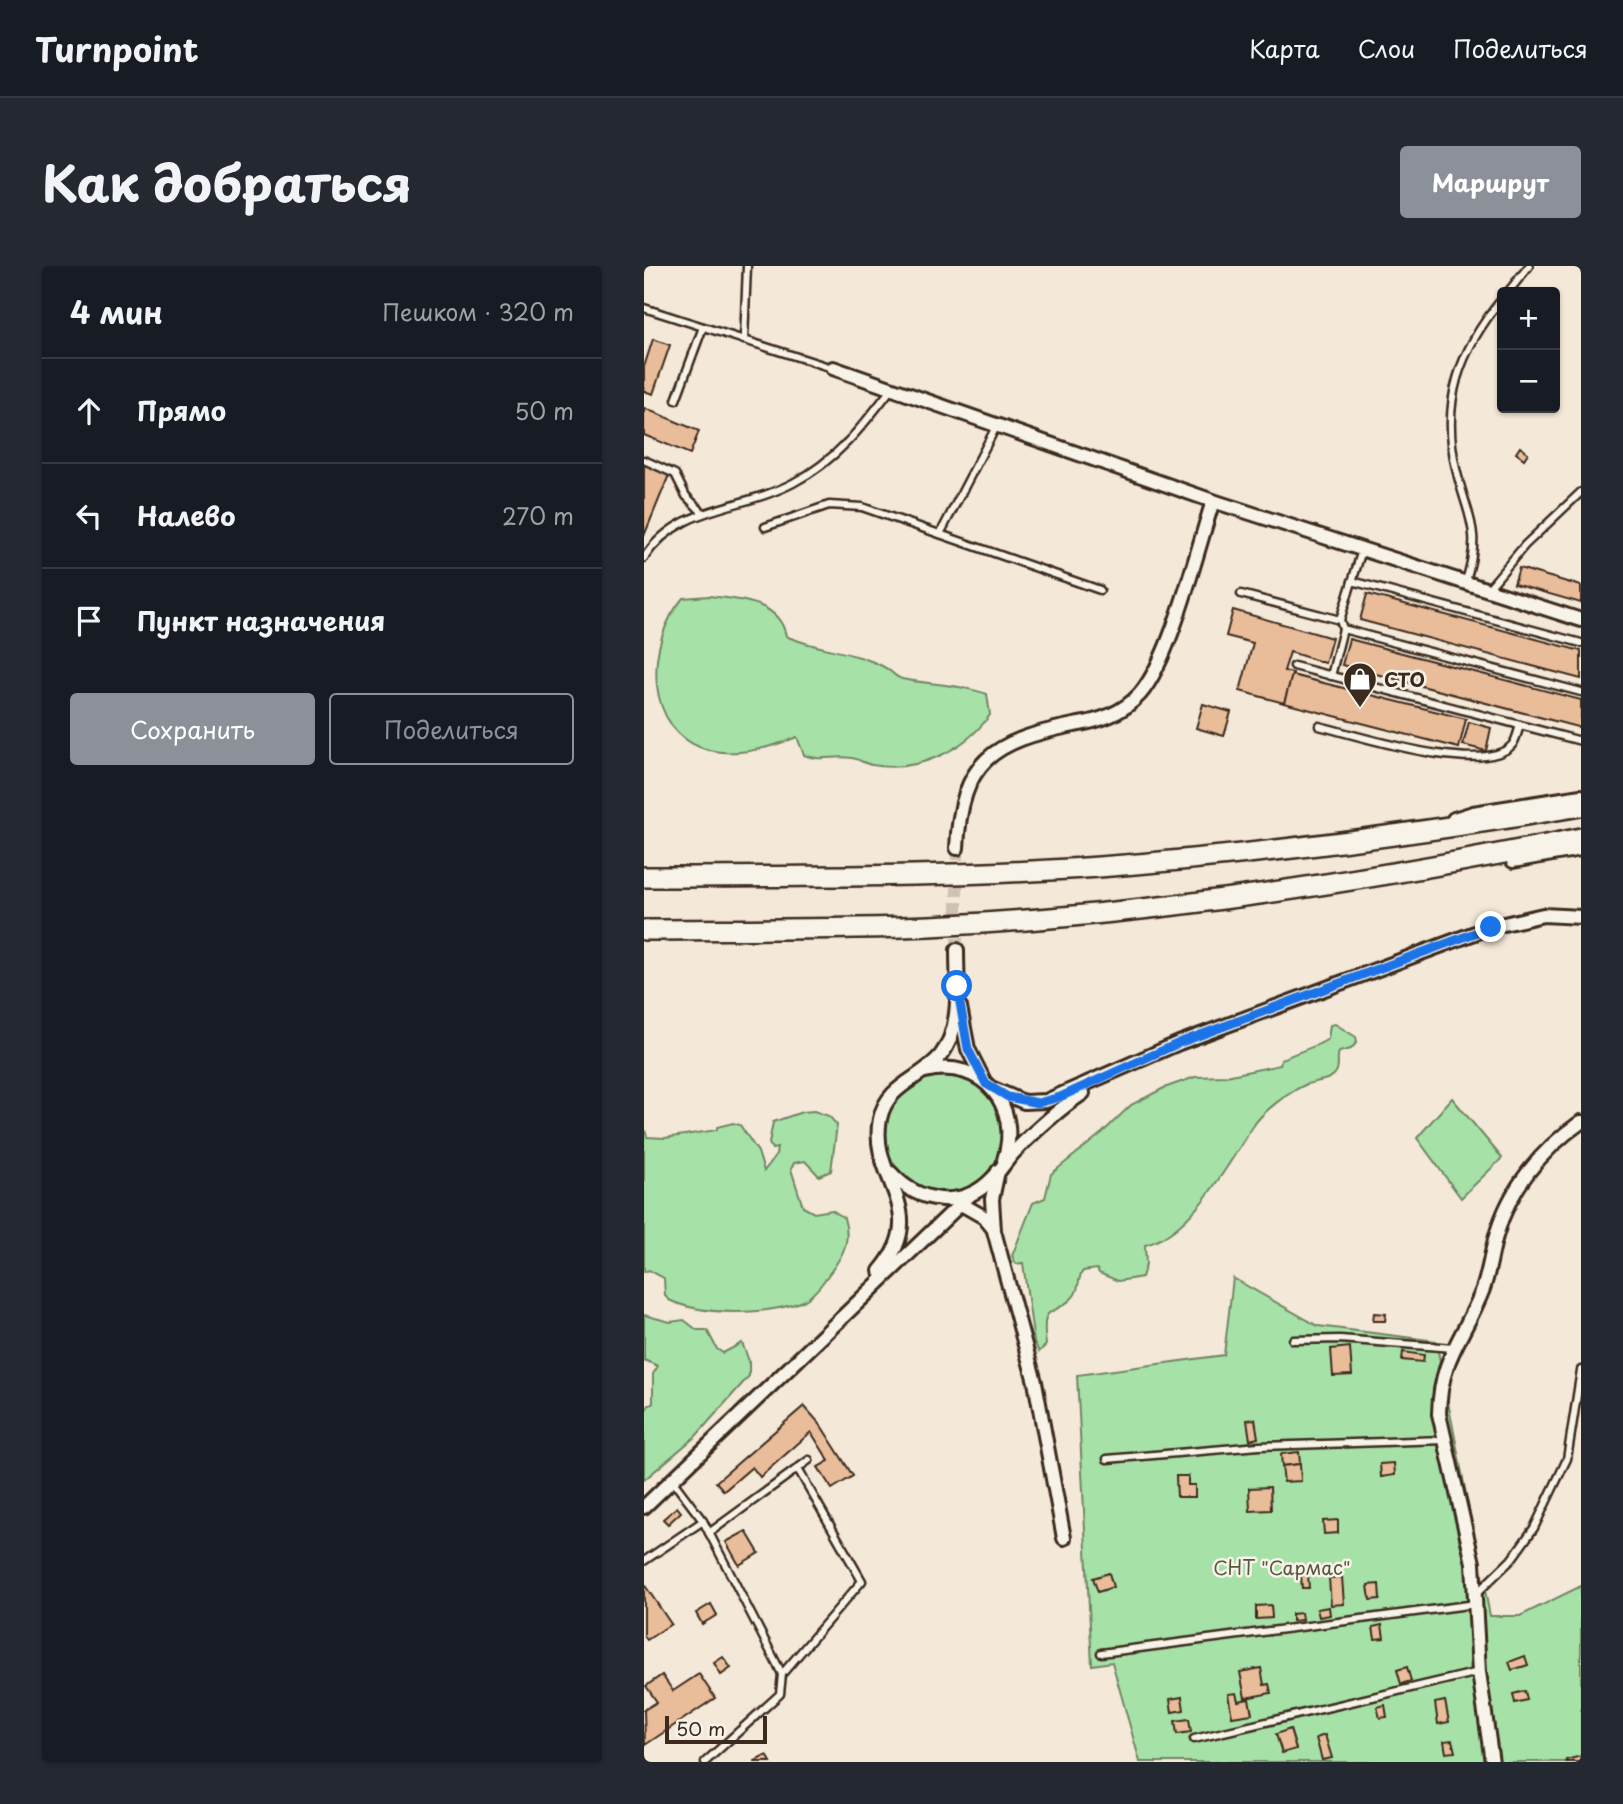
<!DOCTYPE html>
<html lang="ru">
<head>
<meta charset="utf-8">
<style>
  body { margin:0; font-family:"Playpen Sans",sans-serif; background:#242831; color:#f1f3f6 }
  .controls { position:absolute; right:21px; top:21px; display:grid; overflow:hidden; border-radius:7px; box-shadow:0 2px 5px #0004 }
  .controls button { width:63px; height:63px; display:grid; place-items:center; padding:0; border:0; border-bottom:2px solid #363941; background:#171b24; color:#f1f3f6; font:35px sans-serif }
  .scale { position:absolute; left:21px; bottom:18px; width:102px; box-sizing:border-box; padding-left:7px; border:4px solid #3b2a1e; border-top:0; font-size:19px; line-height:24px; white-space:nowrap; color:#3b2a1e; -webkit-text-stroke:5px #f7f3e8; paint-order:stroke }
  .stop { position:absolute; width:21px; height:21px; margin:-16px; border:5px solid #1a73e8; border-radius:50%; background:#fff }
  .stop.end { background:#1a73e8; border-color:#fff; box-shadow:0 2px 7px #0008 }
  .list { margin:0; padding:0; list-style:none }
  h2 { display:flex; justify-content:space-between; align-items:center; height:91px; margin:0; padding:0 28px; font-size:30px }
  h2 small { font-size:23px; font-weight:400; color:#9ea1a6 }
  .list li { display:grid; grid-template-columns:46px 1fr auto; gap:21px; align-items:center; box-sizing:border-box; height:105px; padding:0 28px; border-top:2px solid #363941 }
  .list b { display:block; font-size:26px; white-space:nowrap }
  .list em { font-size:23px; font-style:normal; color:#9ea1a6 }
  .actions { display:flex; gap:14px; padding:21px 28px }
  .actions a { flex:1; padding:16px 0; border:2px solid #8c9099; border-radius:7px; text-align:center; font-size:24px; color:#8c9099 }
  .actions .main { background:#8c9099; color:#fff }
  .icon { flex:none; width:38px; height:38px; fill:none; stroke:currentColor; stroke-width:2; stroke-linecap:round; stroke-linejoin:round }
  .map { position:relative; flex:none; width:937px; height:1496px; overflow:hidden; border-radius:7px }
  header { display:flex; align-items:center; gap:42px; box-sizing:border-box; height:98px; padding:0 35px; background:#171b24; border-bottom:2px solid #363941 }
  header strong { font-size:33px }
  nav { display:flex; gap:38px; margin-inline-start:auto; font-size:24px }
  .intro { display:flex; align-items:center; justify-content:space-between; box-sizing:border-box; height:168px; padding:0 42px }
  h1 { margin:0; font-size:49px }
  .button { padding:18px 32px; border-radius:7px; background:#8c9099; color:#fff; font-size:24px; font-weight:700 }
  main { display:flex; gap:42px; padding:0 42px }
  aside { flex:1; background:#171b24; border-radius:7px; box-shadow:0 2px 5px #0004 }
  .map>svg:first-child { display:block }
</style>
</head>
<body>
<header>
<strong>Turnpoint</strong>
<nav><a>Карта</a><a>Слои</a><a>Поделиться</a></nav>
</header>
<div class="intro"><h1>Как добраться</h1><a class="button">Маршрут</a></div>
<main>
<aside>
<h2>4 мин<small>Пешком · 320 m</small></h2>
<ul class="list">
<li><svg class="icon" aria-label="ahead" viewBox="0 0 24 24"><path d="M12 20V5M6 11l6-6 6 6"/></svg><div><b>Прямо</b></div><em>50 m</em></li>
<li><svg class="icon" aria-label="left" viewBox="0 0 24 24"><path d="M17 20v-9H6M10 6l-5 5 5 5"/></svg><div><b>Налево</b></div><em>270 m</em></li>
<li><svg class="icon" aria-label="arrive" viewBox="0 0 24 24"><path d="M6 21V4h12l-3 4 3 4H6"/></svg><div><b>Пункт назначения</b></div></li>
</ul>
<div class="actions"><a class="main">Сохранить</a><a>Поделиться</a></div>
</aside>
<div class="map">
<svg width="937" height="1496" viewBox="0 0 937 1496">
  <rect width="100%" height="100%" fill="#f4e8d8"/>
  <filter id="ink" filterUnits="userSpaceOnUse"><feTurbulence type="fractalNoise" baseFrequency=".0143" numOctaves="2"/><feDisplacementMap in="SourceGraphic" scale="14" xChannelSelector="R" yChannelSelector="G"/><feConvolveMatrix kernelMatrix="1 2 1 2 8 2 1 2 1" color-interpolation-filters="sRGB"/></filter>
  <g filter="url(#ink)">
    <g fill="#a6e2a8" stroke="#708663" stroke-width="2">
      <path d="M 65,330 C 94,334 135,334 142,370 C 173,384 210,385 240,401 C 247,404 250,411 258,413 C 287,419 315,418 343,428 L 346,449 C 320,485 273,507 228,499 C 221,498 215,493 208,492 C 190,489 177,496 160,489 L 153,471 C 126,482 94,491 64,484 C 0,466 0,378 39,332 Z"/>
      <path d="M 691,758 L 712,771 L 713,776 L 707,783 L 695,786 C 692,793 696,800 692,806 C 687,815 672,815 663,818 C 645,826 618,845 608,862 C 584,898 547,968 501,979 L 502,998 L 498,1011 L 474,1015 L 455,1007 L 453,1003 L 439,1005 C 433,1012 436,1024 429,1031 C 407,1054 397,1034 402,1079 L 395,1086 L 390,1076 L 379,997 L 372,998 L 368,990 L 389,937 L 401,932 L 407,908 L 458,867 L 487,839 L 520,822 L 551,811 L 582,810 L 636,799 L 637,794 C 653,785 669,783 684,773 L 686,759 Z"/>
      <circle cx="300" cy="868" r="58"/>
      <polygon points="808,832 858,892 817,932 773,872"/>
      <path d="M 170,845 L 185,850 L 193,859 L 187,905 L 175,910 L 161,895 L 150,897 L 147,903 L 159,941 L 170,947 L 188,944 L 200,952 C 206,972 202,984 190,1001 C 182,1012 170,1031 157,1036 C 121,1049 59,1050 25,1034 L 21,1030 L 20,1012 L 5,1004 L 0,1006 L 0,860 L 3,871 L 21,872 L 73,864 L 73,861 L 89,857 L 96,859 L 114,886 L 120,905 L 132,889 L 133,882 L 128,883 L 125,877 L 129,856 L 158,846 Z"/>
      <polygon points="589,1012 674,1060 792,1075 846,1350 876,1350 937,1320 937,1496 496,1496 468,1396 448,1399 433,1109 580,1089"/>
      <polygon points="0,1049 26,1056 40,1054 53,1064 63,1064 73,1083 79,1087 98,1077 105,1095 105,1110 52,1170 0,1214 0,1147 5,1139 9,1138 9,1108 14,1100 0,1094"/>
    </g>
    <g fill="#eabd9a" stroke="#3b2a1e" stroke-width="2">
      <polygon points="9,73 26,79 9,128 0,125 0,101"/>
      <polygon points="0,142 55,165 46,188 0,169"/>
      <polygon points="876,181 884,187 880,193 872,187"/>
      <polygon points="0,198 25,209 0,270"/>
      <polygon points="875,302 937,320 937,337 870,318"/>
      <polygon points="723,328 937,385 937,413 716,354"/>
      <polygon points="589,344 688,372 681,397 646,386 640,405 649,407 640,437 596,425 609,377 582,370"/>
      <polygon points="705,373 937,434 937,462 698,399"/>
      <polygon points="648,409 822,453 815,482 640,437"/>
      <polygon points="559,438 587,446 580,470 552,462"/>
      <polygon points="825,456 847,462 842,485 819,479"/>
      <polygon points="730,1047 742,1048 741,1055 729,1055"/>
      <polygon points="706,1081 708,1109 689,1110 687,1083"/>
      <polygon points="759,1086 780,1089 779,1096 758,1094"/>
      <polygon points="160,1140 176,1158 209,1210 188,1223 174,1201 185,1195 167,1166 116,1211 108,1201 80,1225 72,1216"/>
      <polygon points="611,1153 614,1172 606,1174 603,1154"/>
      <polygon points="655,1186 656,1198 638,1200 637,1188"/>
      <polygon points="750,1197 751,1209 737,1211 736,1198"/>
      <polygon points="656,1198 657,1215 640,1216 638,1200"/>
      <polygon points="532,1210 544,1210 544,1219 551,1219 551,1231 533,1231"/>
      <polygon points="626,1221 627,1244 606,1245 605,1222"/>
      <polygon points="33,1241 37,1246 24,1258 19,1253"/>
      <polygon points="694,1254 694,1267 680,1268 679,1255"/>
      <polygon points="102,1265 115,1287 95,1299 82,1276"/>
      <polygon points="465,1307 469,1321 454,1326 449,1312"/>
      <polygon points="657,1309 664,1309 665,1322 658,1322"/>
      <polygon points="698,1311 700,1338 687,1339 685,1312"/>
      <polygon points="0,1318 27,1358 3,1374 0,1370"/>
      <polygon points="735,1318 736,1333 726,1334 724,1319"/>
      <polygon points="67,1338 73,1349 58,1358 52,1347"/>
      <polygon points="627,1339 628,1352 612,1353 612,1340"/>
      <polygon points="685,1341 686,1349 675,1351 673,1343"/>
      <polygon points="657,1347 658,1354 648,1355 648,1348"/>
      <polygon points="738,1359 740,1372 731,1373 729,1361"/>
      <polygon points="881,1390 884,1399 868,1404 865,1396"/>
      <polygon points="79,1391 87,1402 77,1409 70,1397"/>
      <polygon points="763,1401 767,1415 757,1418 753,1404"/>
      <polygon points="617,1402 620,1419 625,1418 627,1427 601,1432 596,1406"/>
      <polygon points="55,1408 71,1432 1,1479 0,1444 13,1436 2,1420 18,1409 29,1425"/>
      <polygon points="881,1425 883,1434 871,1437 869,1428"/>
      <polygon points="592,1427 594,1435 605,1433 608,1448 588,1451 584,1428"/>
      <polygon points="538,1431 540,1444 528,1446 526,1433"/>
      <polygon points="801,1435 805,1456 794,1458 791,1437"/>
      <polygon points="741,1439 743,1451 736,1452 733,1441"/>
      <polygon points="545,1453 547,1466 533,1468 531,1455"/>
      <polygon points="646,1463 652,1483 638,1487 632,1468"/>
      <polygon points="681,1469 688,1492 678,1494 672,1472"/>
      <polygon points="808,1474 811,1486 802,1487 800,1475"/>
      <polygon points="123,1489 127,1496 111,1496 111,1495"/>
      <polygon points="937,1490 937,1496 922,1496 922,1494"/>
    </g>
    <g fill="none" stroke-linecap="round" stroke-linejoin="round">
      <polyline stroke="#cfc2b3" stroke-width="12" stroke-dasharray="12 6" stroke-linecap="butt" points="313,582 313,684"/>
      <g stroke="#3b2a1e" stroke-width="11">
        <g id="service">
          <polyline points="864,26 885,0"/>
          <polyline points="0,42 188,102"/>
          <polyline points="100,74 103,0"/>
          <polyline points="32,134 59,61"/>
          <polyline points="0,194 31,208 42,230 59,247"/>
          <polyline points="121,261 185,239 218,241 456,324"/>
          <polyline points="296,268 353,159"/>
          <polyline points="718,284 696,354 699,363 937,426"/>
          <path d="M 0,292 C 35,238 96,245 149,217 C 192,195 219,160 248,122"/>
          <polyline points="708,315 937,377"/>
          <path d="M 821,318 C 839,263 824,254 812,203 C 797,135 815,85 858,33"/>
          <polyline points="844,323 881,279 937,226"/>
          <polyline points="597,328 696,354"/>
          <polyline points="650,400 937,475"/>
          <polyline points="687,410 699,363"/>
          <path d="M 675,460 C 713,469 840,511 868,479 C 872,475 874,465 876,459"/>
          <polyline points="649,1074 696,1073 809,1082"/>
          <polyline points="463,1193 615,1180 800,1174"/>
          <polyline points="59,1255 138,1408 136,1428 61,1496"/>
          <polyline points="65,1267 165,1194"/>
          <polyline points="0,1295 59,1255 28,1214"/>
          <polyline points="832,1328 867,1294 890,1262 923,1193 937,1104"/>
          <polyline points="457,1387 832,1338"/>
          <polyline points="138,1408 218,1315 154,1203"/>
          <polyline points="550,1473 835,1406"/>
        </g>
      </g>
      <g stroke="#3b2a1e" stroke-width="18">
        <g id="minor">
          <polyline points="189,102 569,235 937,354"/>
          <polyline points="810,553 829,547 937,530"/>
          <path d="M 313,582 C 317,494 349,475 430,459 C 455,455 478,448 496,428 C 527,392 553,284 569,235"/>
          <polyline points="869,595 937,583"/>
          <polyline points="316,741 324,783 339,813"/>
          <path d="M 281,805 C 339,791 378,841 360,894"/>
          <polyline points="347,822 380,836 402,835 535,777 847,661 899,649 937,651"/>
          <polyline points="354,905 348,933 350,965 391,1116 420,1272"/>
          <path d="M 247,907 C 274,937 318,944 348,913 C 357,904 363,893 372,884 C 393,863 415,843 439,827"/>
          <polyline points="312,935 340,951 348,961"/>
          <path d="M 236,1005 C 289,943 224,912 236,853 C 243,818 277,814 297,789 C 318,762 313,717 313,684"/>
          <polyline points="0,1241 327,928"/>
          <path d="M 848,1496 L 835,1406 L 829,1297 L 795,1148 C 796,1091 820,1072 839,1023 C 845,1006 847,988 852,970 C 865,923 897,884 937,856"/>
        </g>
      </g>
      <g stroke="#3b2a1e" stroke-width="24">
        <g id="trunk">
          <path d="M 0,611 C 152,610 303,612 455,601 C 616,589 777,567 937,540"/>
          <path d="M 0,664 C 95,663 191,664 286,660 C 504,650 723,615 937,572"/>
        </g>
      </g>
      <use href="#service" stroke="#f7f3e8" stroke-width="6"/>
      <use href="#minor" stroke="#f7f3e8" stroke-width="12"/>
      <use href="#trunk" stroke="#f7f3e8" stroke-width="19"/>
    </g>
  </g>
  <g fill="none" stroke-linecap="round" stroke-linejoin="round" filter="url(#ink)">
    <polyline stroke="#1a73e8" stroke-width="9" points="313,720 324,783 342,818 364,831 394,837 416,831 535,777 847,661"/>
  </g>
  <defs>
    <g id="shop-pin" transform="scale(1.75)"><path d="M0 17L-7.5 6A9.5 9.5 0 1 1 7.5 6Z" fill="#3b2a1e" stroke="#f7f3e8"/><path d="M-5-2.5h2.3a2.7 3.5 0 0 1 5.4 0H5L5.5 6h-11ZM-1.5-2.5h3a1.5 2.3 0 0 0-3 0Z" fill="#fff"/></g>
  </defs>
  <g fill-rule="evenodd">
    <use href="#shop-pin" x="716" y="413"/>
  </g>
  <g text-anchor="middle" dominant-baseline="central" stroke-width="5" stroke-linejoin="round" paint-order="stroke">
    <g font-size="19" font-weight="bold" fill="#3b2a1e" stroke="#f7f3e8" text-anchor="start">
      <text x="740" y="413">СТО</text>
    </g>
    <g font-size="19" fill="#565840" stroke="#f7f3e8">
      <text x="638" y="1301">СНТ "Сармас"</text>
    </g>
  </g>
</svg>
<div class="controls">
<button>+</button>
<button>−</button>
</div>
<div class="scale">50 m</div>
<div class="stop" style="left:313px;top:720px"></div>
<div class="stop end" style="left:847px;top:661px"></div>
</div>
</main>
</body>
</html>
